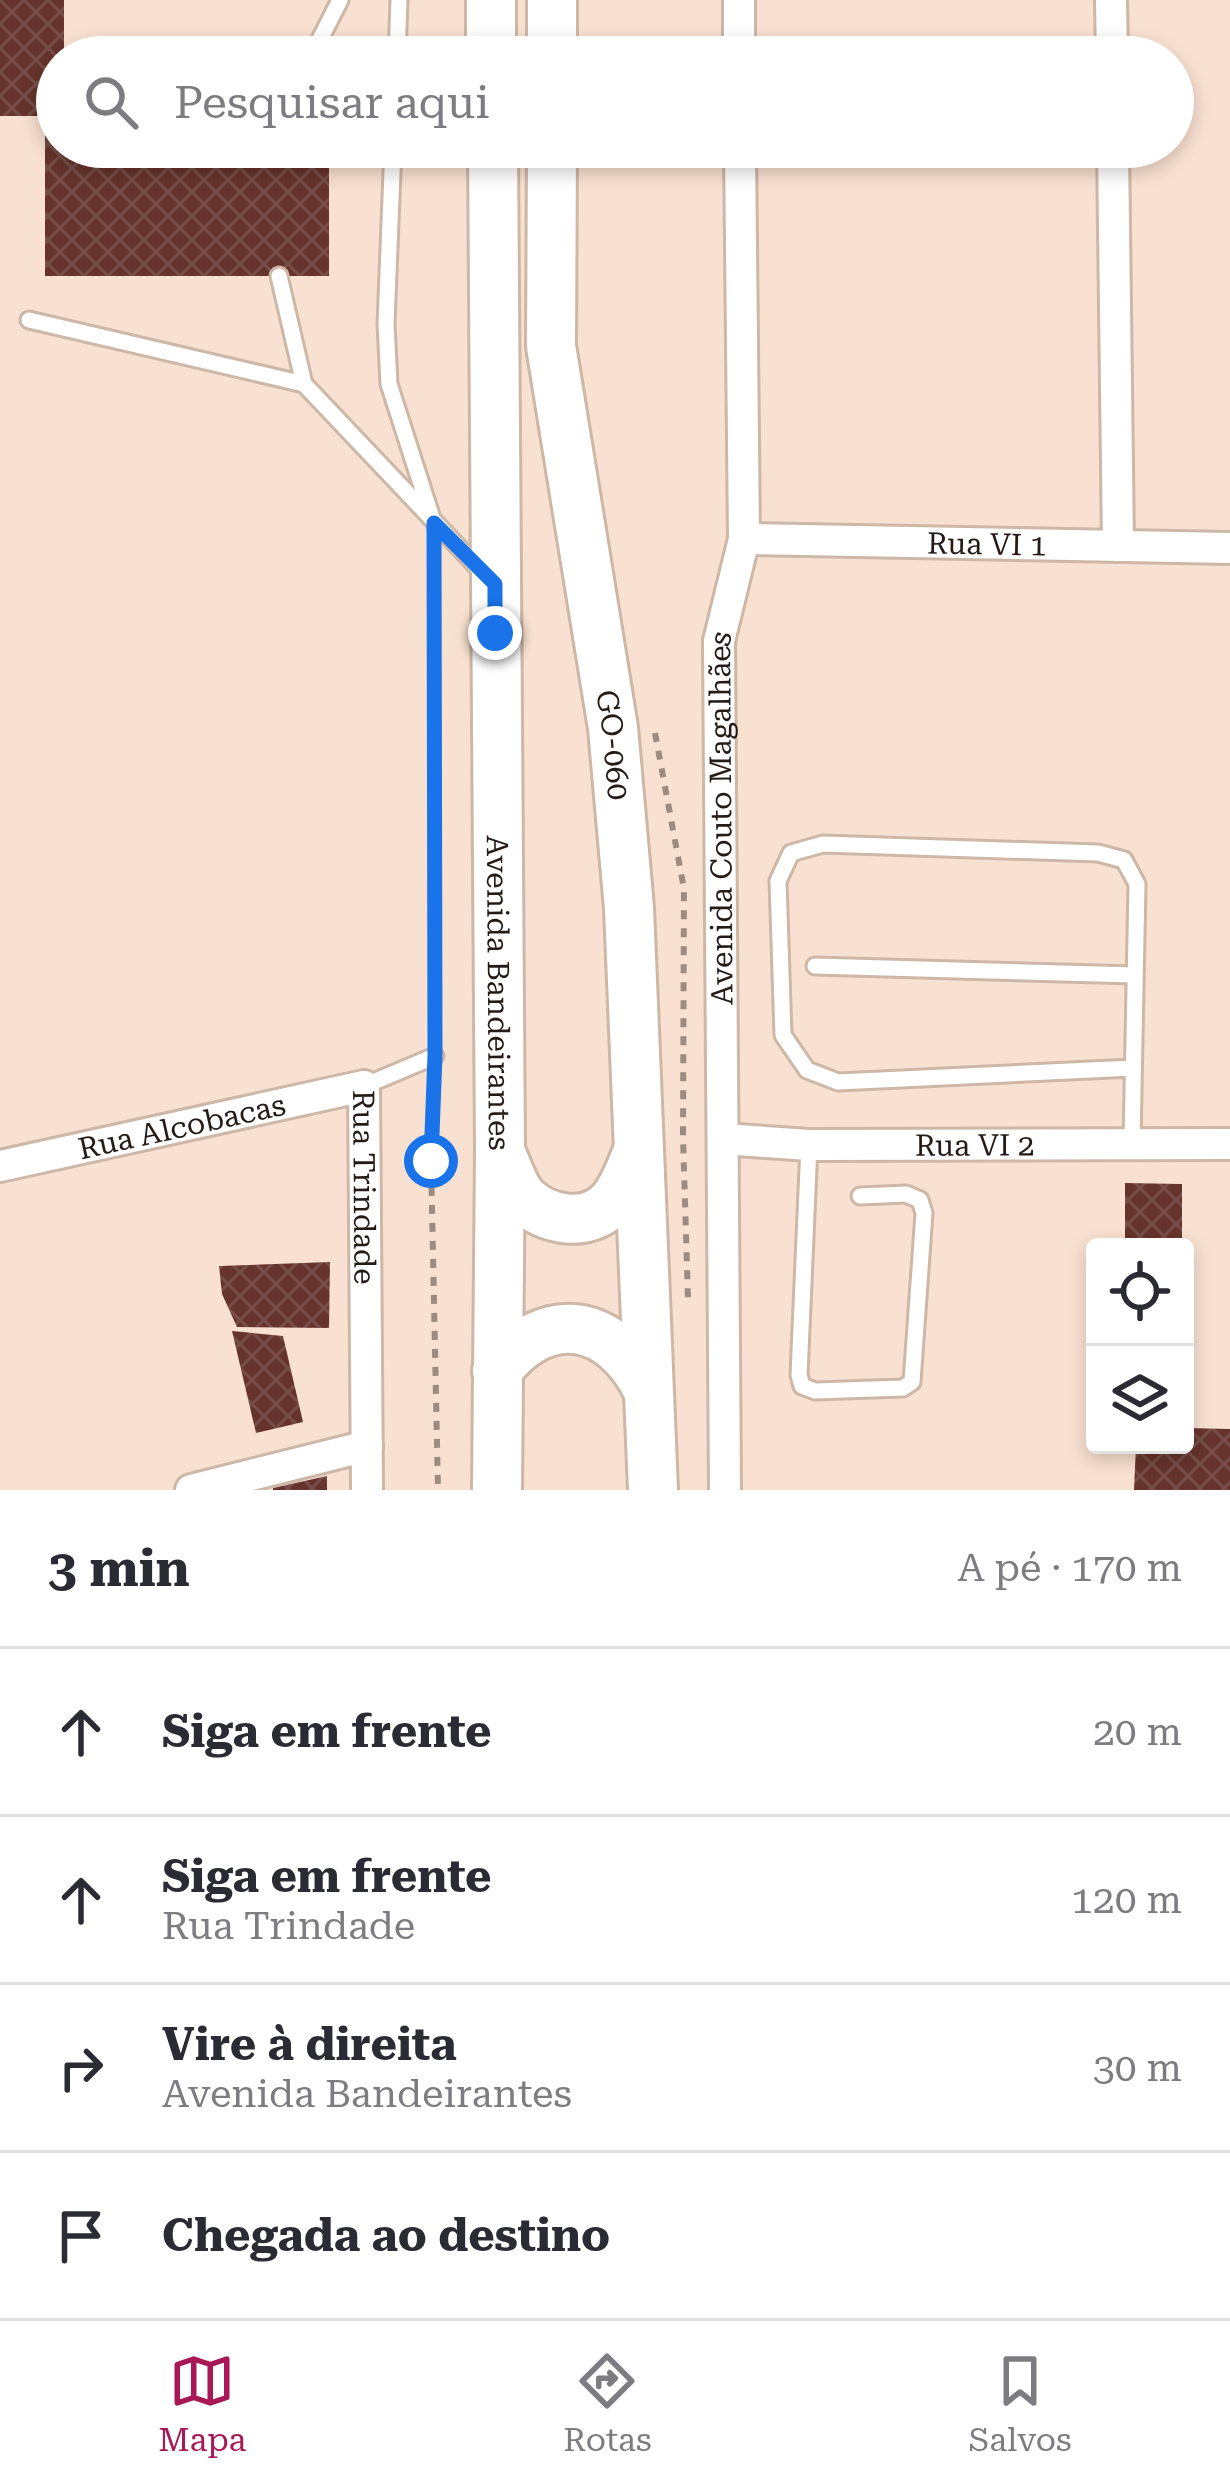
<!DOCTYPE html>
<html lang="pt">
<head>
<meta charset="utf-8">
<style>
  body { margin:0; font-family:"Roboto Serif",serif; background:#f2f2f3; color:#2b2b33 }
  .controls { position:absolute; right:36px; bottom:36px; display:grid; overflow:hidden; border-radius:12px; box-shadow:0 6px 18px #0003 }
  .controls button { width:108px; height:108px; display:grid; place-items:center; padding:0; border:0; border-bottom:3px solid #e1e1e2; background:#fff; color:#2b2b33; font:60px sans-serif }
  .stop { position:absolute; width:36px; height:36px; margin:-27px; border:9px solid #1a73e8; border-radius:50%; background:#fff }
  .stop.end { background:#1a73e8; border-color:#fff; box-shadow:0 3px 12px #0008 }
  .list { margin:0; padding:0; list-style:none }
  h2 { display:flex; justify-content:space-between; align-items:center; height:156px; margin:0; padding:0 48px; font-size:51px }
  h2 small { font-size:39px; font-weight:400; color:#7c7c81 }
  .list li { display:grid; grid-template-columns:78px 1fr auto; gap:36px; align-items:center; box-sizing:border-box; height:168px; padding:0 48px; border-top:3px solid #e1e1e2 }
  .list b { display:block; font-size:45px; white-space:nowrap }
  .list p { margin:0; font-size:39px; white-space:nowrap; color:#7c7c81 }
  .list em { font-size:39px; font-style:normal; color:#7c7c81 }
  .icon { flex:none; width:66px; height:66px; fill:none; stroke:currentColor; stroke-width:2; stroke-linecap:round; stroke-linejoin:round }
  .map { position:relative; flex:none; width:1230px; height:1490px; overflow:hidden }
  .search { position:absolute; background:#fff; box-shadow:0 6px 18px #0003; left:36px; right:36px; top:36px; height:132px; display:flex; align-items:center; gap:30px; box-sizing:border-box; padding:0 42px; border-radius:66px; color:#7c7c81; font-size:45px }
  .sheet { height:828px; background:#fff }
  nav { display:flex; justify-content:space-around; align-items:center; box-sizing:border-box; height:168px; border-top:3px solid #e1e1e2; background:#fff; font-size:33px; color:#7c7c81 }
  nav a { display:grid; justify-items:center; gap:6px }
  nav .on { color:#a81857 }
  .map>svg:first-child { display:block }
</style>
</head>
<body>
<div class="map">
<svg width="1230" height="1490" viewBox="0 0 1230 1490">
  <defs>
    <pattern id="building-cross-hatch" width="8" height="8" patternUnits="userSpaceOnUse" patternTransform="scale(3)"><rect width="8" height="8" fill="#66342c"/><path d="M0 0l8 8M0 8l8-8" fill="none" stroke="#774f48"/></pattern>
  </defs>
  <rect width="100%" height="100%" fill="#f9e1d1"/>
  <g fill="url(#building-cross-hatch)">
    <polygon points="0,0 64,0 64,57 57,57 57,116 0,116"/>
    <polygon points="45,133 57,133 57,147 329,147 329,276 45,276"/>
    <polygon points="1125,1183 1182,1184 1182,1247 1125,1247"/>
    <polygon points="330,1262 329,1328 237,1327 222,1294 219,1266"/>
    <polygon points="232,1331 283,1336 303,1422 256,1433"/>
    <polygon points="1185,1428 1230,1429 1230,1490 1134,1490 1136,1445 1185,1445"/>
    <polygon points="327,1476 327,1490 273,1490 273,1488"/>
  </g>
  <g fill="none" stroke-linecap="round" stroke-linejoin="round">
    <g stroke="#cdb7a7" stroke-width="21">
      <g id="lane">
        <polyline points="311,57 340,0"/>
        <polyline points="397,57 399,0"/>
        <polyline points="393,147 386,324 389,384 431,515"/>
        <polyline points="279,276 304,384 484,574"/>
        <polyline points="29,320 304,384"/>
        <polyline points="815,966 1134,975"/>
        <polyline points="364,1086 435,1056"/>
        <polyline points="1132,1143 1137,884 1124,860 1098,853 823,844 791,853 778,881 783,1035 807,1070 838,1082 1133,1068"/>
        <polyline points="809,1145 799,1375 802,1386 815,1391 903,1388 912,1382 924,1213 920,1200 906,1194 860,1196"/>
      </g>
    </g>
    <g stroke="#cdb7a7" stroke-width="36">
      <g id="street">
        <polyline points="739,0 739,57"/>
        <polyline points="1111,0 1112,57"/>
        <polyline points="1113,147 1118,546"/>
        <path id="s1" d="M 744,539 L 1230,548"/>
        <path id="s2" d="M 723,1139 L 809,1145 L 1230,1144"/>
        <path id="s3" d="M 0,1166 L 364,1086 L 367,1490"/>
        <polyline points="191,1490 367,1446"/>
        <path id="s4" d="M 725,1490 L 719,641 L 744,539 L 740,147"/>
      </g>
    </g>
    <g stroke="#cdb7a7" stroke-width="54">
      <g id="primary">
        <polyline points="491,0 491,57"/>
        <polyline points="552,57 552,0"/>
        <path id="s5" d="M 493,147 L 500,1150 L 497,1490"/>
        <path id="s6" d="M 552,147 L 551,346 L 613,728 L 629,908 L 653,1490"/>
        <path d="M 501,1154 C 508,1168 513,1187 523,1198 C 546,1221 587,1228 611,1203 C 624,1189 631,1168 638,1151"/>
        <path d="M 497,1371 C 547,1305 614,1320 648,1390"/>
      </g>
    </g>
    <g stroke="#9c8b80" stroke-width="6" stroke-dasharray="9 9" stroke-linecap="butt">
      <polyline points="434,551 435,1035"/>
      <polyline points="655,733 684,889 683,1137 688,1299"/>
      <polyline points="434,1079 431,1161 438,1490"/>
    </g>
    <use href="#lane" stroke="#fff" stroke-width="15"/>
    <use href="#street" stroke="#fff" stroke-width="30"/>
    <use href="#primary" stroke="#fff" stroke-width="48"/>
  </g>
  <g fill="none" stroke-linecap="round" stroke-linejoin="round">
    <polyline stroke="#1a73e8" stroke-width="15" points="431,1161 435,1055 434,523 495,584 495,633"/>
  </g>
  <g text-anchor="middle" dominant-baseline="central" stroke-width="12" stroke-linejoin="round" paint-order="stroke">
    <g font-size="30" fill="#241b16" stroke="#fff">
      <text stroke="none"><textPath href="#s1" startOffset="243">Rua VI 1</textPath></text>
      <text stroke="none"><textPath href="#s6" startOffset="603">GO-060</textPath></text>
      <text stroke="none"><textPath href="#s4" startOffset="672">Avenida Couto Magalhães</textPath></text>
      <text stroke="none"><textPath href="#s5" startOffset="846">Avenida Bandeirantes</textPath></text>
      <text stroke="none"><textPath href="#s3" startOffset="186">Rua Alcobacas</textPath></text>
      <text stroke="none"><textPath href="#s2" startOffset="252">Rua VI 2</textPath></text>
      <text stroke="none"><textPath href="#s3" startOffset="474">Rua Trindade</textPath></text>
    </g>
  </g>
</svg>
<div class="controls">
<button><svg class="icon" aria-label="locate" viewBox="0 0 24 24"><circle cx="12" cy="12" r="6"/><path d="M12 2v4M12 18v4M2 12h4M18 12h4"/></svg></button>
<button><svg class="icon" aria-label="layers" viewBox="0 0 24 24"><path d="M12 4l9 5-9 5-9-5zM3 14l9 5 9-5"/></svg></button>
</div>
<div class="stop" style="left:431px;top:1161px"></div>
<div class="stop end" style="left:495px;top:633px"></div>
<div class="search"><svg class="icon" aria-label="search" viewBox="0 0 24 24"><circle cx="10" cy="10" r="6"/><path d="M15 15l6 6"/></svg>Pesquisar aqui</div>
</div>
<section class="sheet">
<h2>3 min<small>A pé · 170 m</small></h2>
<ul class="list">
<li><svg class="icon" aria-label="ahead" viewBox="0 0 24 24"><path d="M12 20V5M6 11l6-6 6 6"/></svg><div><b>Siga em frente</b></div><em>20 m</em></li>
<li><svg class="icon" aria-label="ahead" viewBox="0 0 24 24"><path d="M12 20V5M6 11l6-6 6 6"/></svg><div><b>Siga em frente</b><p>Rua Trindade</p></div><em>120 m</em></li>
<li><svg class="icon" aria-label="right" viewBox="0 0 24 24"><path d="M7 20v-9h11M14 6l5 5-5 5"/></svg><div><b>Vire à direita</b><p>Avenida Bandeirantes</p></div><em>30 m</em></li>
<li><svg class="icon" aria-label="arrive" viewBox="0 0 24 24"><path d="M6 21V4h12l-3 4 3 4H6"/></svg><div><b>Chegada ao destino</b></div></li>
</ul>
</section>
<nav>
<a class="on"><svg class="icon" aria-label="map" viewBox="0 0 24 24"><path d="M3 6l6-2 6 2 6-2v14l-6 2-6-2-6 2zM9 4v14M15 6v14"/></svg>Mapa</a>
<a><svg class="icon" aria-label="directions" viewBox="0 0 24 24"><path d="M12 3l9 9-9 9-9-9zM9 14v-3h6M13 9l2 2-2 2"/></svg>Rotas</a>
<a><svg class="icon" aria-label="saved" viewBox="0 0 24 24"><path d="M7 4h10v16l-5-4-5 4z"/></svg>Salvos</a>
</nav>
</body>
</html>
